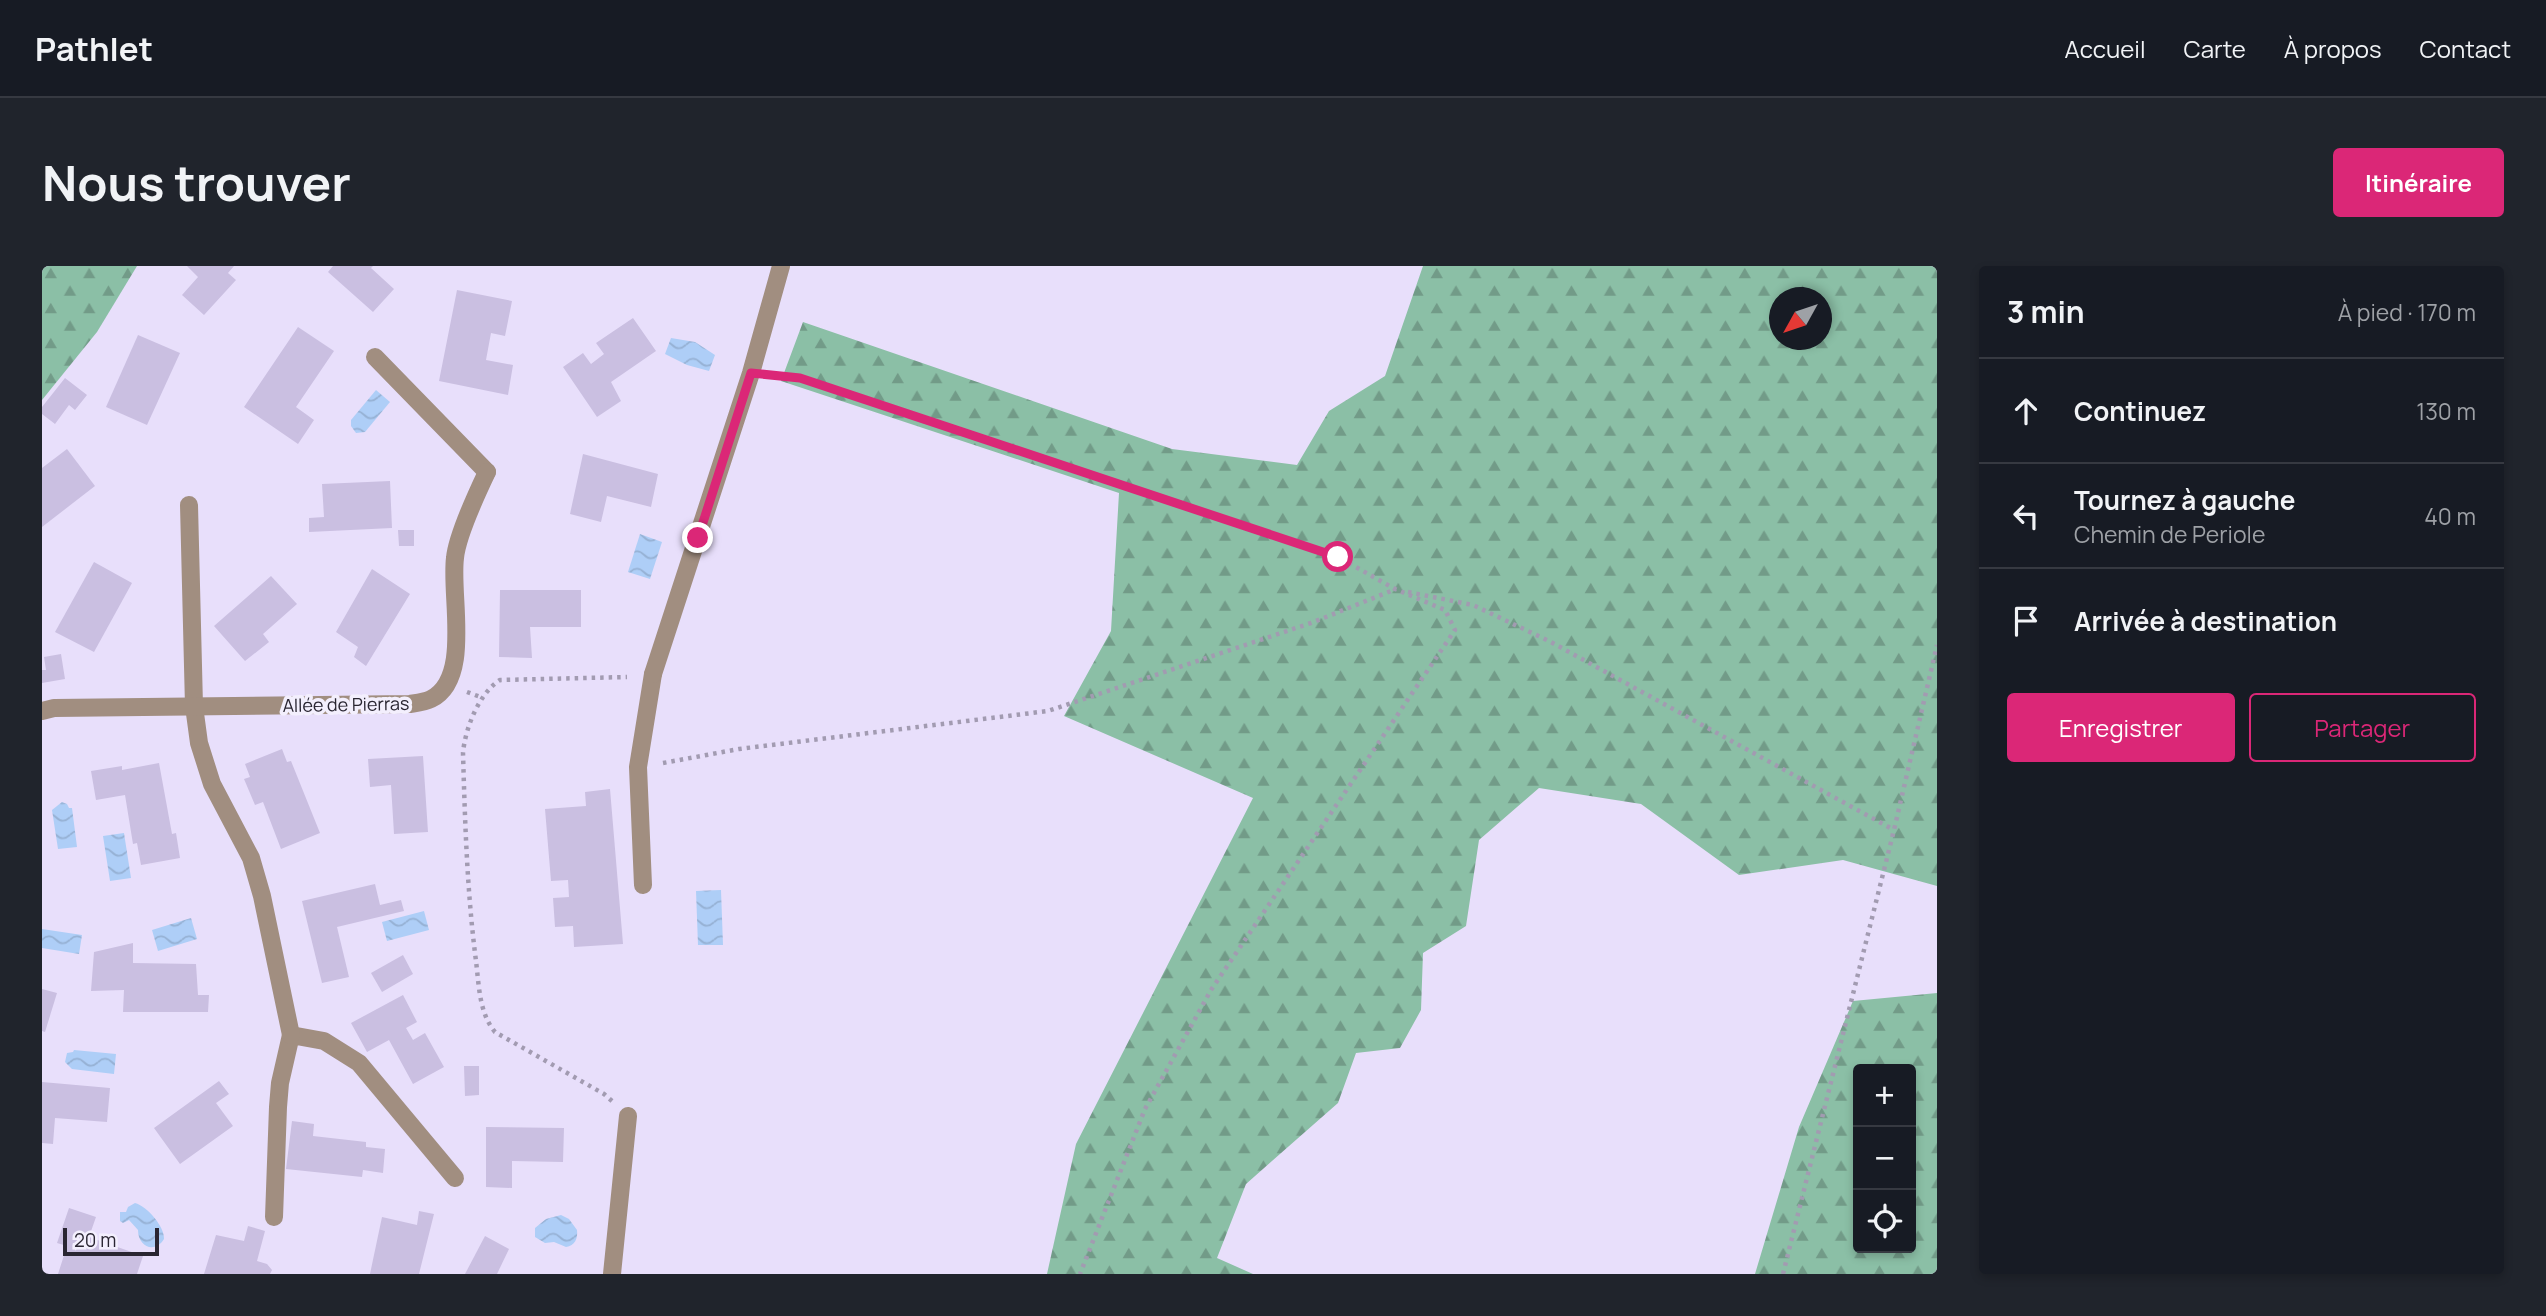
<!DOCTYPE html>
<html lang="fr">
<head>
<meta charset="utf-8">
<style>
  body { margin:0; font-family:Manrope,sans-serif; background:#20242c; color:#f1f3f6 }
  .controls { position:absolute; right:21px; bottom:21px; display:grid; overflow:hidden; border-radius:7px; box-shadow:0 4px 10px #0003 }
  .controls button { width:63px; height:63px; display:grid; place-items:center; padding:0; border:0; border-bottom:2px solid #363941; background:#171b24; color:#f1f3f6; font:35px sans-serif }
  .compass { position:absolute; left:1727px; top:21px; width:63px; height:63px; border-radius:50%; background:#171b24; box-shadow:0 4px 10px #0003; rotate:230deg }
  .scale { position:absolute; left:21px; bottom:18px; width:96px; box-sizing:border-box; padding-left:7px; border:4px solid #292531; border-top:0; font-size:19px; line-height:24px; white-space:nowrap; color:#292531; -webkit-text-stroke:5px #f3effd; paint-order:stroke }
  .stop { position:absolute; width:21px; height:21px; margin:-16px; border:5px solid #db2777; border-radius:50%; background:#fff }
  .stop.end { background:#db2777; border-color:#fff; box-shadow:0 2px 7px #0008 }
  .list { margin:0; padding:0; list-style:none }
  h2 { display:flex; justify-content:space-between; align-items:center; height:91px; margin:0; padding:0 28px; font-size:30px }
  h2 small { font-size:23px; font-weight:400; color:#9ea1a6 }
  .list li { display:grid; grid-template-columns:46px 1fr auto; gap:21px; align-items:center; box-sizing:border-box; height:105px; padding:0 28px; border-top:2px solid #363941 }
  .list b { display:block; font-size:26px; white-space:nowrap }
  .list p { margin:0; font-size:23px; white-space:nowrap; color:#9ea1a6 }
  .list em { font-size:23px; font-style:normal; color:#9ea1a6 }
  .actions { display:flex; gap:14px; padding:21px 28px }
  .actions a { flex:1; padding:16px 0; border:2px solid #db2777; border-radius:7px; text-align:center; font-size:24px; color:#db2777 }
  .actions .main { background:#db2777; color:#fff }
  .icon { flex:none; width:38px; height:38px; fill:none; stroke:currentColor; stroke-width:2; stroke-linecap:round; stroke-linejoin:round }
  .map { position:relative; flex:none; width:1895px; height:1008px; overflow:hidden; border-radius:7px }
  header { display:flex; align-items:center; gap:42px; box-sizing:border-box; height:98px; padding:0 35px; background:#171b24; border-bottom:2px solid #363941 }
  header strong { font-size:33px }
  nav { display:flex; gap:38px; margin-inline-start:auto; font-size:24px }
  .intro { display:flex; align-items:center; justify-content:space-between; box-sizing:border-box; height:168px; padding:0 42px }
  h1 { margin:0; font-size:49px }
  .button { padding:18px 32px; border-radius:7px; background:#db2777; color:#fff; font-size:24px; font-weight:700 }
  main { display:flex; gap:42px; padding:0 42px }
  aside { flex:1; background:#171b24; border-radius:7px; box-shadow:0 4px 10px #0003 }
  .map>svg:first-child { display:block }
</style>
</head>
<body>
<header>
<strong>Pathlet</strong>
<nav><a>Accueil</a><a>Carte</a><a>À propos</a><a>Contact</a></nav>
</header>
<div class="intro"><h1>Nous trouver</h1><a class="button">Itinéraire</a></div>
<main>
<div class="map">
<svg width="1895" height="1008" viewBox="0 0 1895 1008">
  <defs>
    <pattern id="forest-firs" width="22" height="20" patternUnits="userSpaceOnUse" patternTransform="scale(1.75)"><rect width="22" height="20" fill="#8bbfa6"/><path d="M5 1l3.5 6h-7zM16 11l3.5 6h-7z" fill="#729b88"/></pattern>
    <pattern id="water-waves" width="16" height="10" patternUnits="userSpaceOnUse" patternTransform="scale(1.75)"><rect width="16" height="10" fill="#aecef7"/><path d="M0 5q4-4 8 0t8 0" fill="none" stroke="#96b1d4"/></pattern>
  </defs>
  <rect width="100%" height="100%" fill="#e8dffb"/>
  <g fill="url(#forest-firs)" fill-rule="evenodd">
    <polygon points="0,0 95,0 55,66 0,134"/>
    <path d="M 1381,0 L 1895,0 L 1895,620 L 1801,594 L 1697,609 L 1599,538 L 1497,522 L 1437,574 L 1424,660 L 1381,687 L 1379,744 L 1358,782 L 1314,787 L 1296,837 L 1204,918 L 1175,992 L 1211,1008 L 1005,1008 L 1034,878 L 1211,532 L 1022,450 L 1069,365 L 1077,227 L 739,115 L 761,56 L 1130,183 L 1255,199 L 1287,145 L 1343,110 ZM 1738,32 L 1780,32 L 1780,74 L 1738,74 Z"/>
    <path d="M 1895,727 L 1895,1008 L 1713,1008 L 1757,861 L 1811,735 ZM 1869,803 L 1869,982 L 1816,982 L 1816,803 Z"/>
  </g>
  <g fill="url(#water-waves)">
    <polygon points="629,72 653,76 673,89 667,105 645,99 623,88"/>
    <polygon points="334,124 348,136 323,166 314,167 309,160 309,154"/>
    <polygon points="598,268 620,276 608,313 586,306"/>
    <polygon points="20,536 25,538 27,542 30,542 35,581 16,583 10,544"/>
    <polygon points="82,567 89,612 68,615 61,570"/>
    <polygon points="679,624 681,679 656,679 654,625"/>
    <polygon points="382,645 387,664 345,675 340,656"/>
    <polygon points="149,652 155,673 116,685 110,664"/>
    <polygon points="0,663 40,669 37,688 0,682"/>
    <polygon points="32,784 74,788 72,808 30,803 23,796 25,787 31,786"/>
    <path d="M 93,937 C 105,940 123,961 122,973 C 113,988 96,981 96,964 L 87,954 L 81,957 L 78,955 L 78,946 L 84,946 L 86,941 Z"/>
    <path d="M 519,949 L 527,953 L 535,964 C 536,972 533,980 524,981 L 512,976 L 503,977 L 493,971 L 493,962 L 504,953 Z"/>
  </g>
  <g fill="#cabfe1">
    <polygon points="145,0 192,0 186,7 194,14 162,49 140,29 156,11"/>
    <polygon points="291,0 331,0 329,2 352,23 331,46 286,6"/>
    <polygon points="415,24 470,35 463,70 449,67 444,94 471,99 466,129 397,115"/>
    <polygon points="591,52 614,85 569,116 579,135 555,151 521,101 541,87 549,98 562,88 554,77"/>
    <polygon points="256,61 292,85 254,141 272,154 256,178 202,141"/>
    <polygon points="96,69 138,87 105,159 64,141"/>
    <polygon points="23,112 45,129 33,144 27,139 13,158 0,148 0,141"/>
    <polygon points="25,183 53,220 0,261 0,202"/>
    <polygon points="541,188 616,208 609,241 565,230 559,256 528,248"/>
    <polygon points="348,215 350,262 267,266 267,252 282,251 280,218"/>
    <polygon points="356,264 372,264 372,280 357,280"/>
    <polygon points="52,296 90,317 52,386 13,366"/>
    <polygon points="330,303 368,328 324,400 312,391 316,381 294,366"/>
    <polygon points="229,310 255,338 221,368 227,376 203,395 172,360"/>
    <polygon points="458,324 539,324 539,361 488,361 490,392 457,391"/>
    <polygon points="19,388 23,413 0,417 0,404 4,404 2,391"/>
    <polygon points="240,483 245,496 249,495 278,567 239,583 221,536 213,539 202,513 208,511 203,498"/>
    <polygon points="381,490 386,566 352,568 349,519 328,521 326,493"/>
    <polygon points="117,497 130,568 134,567 138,592 99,599 95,577 91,578 83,529 54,534 49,505 80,500 80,504"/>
    <polygon points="568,523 581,678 532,681 531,660 513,661 511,632 527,631 526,614 509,615 503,543 544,540 543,526"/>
    <polygon points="333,618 338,639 359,634 362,645 295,661 307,711 280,717 260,635"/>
    <polygon points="91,677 91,697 154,698 156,729 167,729 166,746 81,746 82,724 49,725 52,686"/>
    <polygon points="361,689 371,708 340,726 329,707"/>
    <polygon points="0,723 15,727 3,766 0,765"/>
    <polygon points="361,729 375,756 364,762 371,774 383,767 402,801 371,818 347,774 325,786 309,757"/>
    <polygon points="422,800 437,800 437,829 423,830"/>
    <polygon points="177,815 187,828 174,837 191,860 138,898 112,862"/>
    <polygon points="0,816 68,822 65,856 13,852 11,878 0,877"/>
    <polygon points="250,855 272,858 271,870 324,876 324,881 343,883 341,907 321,904 320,911 244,903"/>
    <polygon points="444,861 522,862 521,896 470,895 470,922 444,921"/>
    <polygon points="27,942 54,951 47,971 101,990 95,1008 16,1008 25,980 15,977"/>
    <polygon points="377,945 392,948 377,1008 328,1008 340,951 375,959"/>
    <polygon points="206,960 223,965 215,995 225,998 230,1004 228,1008 162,1008 174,969 202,975"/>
    <polygon points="443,970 467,983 455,1008 423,1008"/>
  </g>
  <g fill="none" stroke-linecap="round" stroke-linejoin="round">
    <g stroke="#a29bb1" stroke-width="4.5" stroke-dasharray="3.5 5" stroke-linecap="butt">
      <polyline points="734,110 758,112 1296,291 1353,323 1403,344 1413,364 1169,724 1103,843 1038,1008"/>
      <polyline points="1366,326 1431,339 1507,375 1852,564"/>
      <polyline points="425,426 441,432"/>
      <polyline points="621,497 697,483 1006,445 1269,357 1354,323"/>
      <path d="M 570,835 L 562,828 L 453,766 C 437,747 437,719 434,695 C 425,626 423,556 421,487 C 423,463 437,427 458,414 L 585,411"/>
      <polyline points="1741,1008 1852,564 1895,379"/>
    </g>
    <g stroke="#a18e80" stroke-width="18">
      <polyline points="333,91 445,206"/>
      <polyline points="601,619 596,501 611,408"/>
      <polyline points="232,951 236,841 238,817 249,769 282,775 317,797 413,912"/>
    </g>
    <g stroke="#a18e80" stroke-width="18">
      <polyline points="147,239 152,440 157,477 170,518 209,592 220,630 249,769"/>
      <polyline points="611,408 709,107 739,0"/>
      <path d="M 0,445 L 12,442 L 368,438 C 374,437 383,436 389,433 C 430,413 408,330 413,292 C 415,270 435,227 445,206"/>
      <polyline points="570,1008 586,850"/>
    </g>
  </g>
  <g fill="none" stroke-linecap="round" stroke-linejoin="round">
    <polyline stroke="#db2777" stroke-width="9" points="656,272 709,107 758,112 1296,291"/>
  </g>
  <g text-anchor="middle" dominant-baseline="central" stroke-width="7" stroke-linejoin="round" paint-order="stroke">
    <g font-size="18" fill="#292531" stroke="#f3effd">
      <text transform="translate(304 438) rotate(-1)">Allée de Pierras</text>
    </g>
  </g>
</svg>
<div class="controls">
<button>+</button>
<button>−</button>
<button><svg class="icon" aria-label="locate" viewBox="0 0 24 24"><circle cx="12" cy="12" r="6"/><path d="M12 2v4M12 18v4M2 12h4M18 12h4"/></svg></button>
</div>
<svg class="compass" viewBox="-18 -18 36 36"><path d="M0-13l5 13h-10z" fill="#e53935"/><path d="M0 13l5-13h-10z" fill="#9ea1a6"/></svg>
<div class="scale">20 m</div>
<div class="stop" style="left:1296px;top:291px"></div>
<div class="stop end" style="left:656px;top:272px"></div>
</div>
<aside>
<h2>3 min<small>À pied · 170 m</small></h2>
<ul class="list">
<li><svg class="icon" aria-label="ahead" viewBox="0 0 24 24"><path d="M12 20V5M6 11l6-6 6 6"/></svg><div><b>Continuez</b></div><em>130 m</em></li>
<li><svg class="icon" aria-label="left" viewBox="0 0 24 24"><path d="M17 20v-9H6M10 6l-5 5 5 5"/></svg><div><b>Tournez à gauche</b><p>Chemin de Periole</p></div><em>40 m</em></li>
<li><svg class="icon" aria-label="arrive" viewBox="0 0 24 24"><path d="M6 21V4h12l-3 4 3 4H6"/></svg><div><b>Arrivée à destination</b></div></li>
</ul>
<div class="actions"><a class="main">Enregistrer</a><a>Partager</a></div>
</aside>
</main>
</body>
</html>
